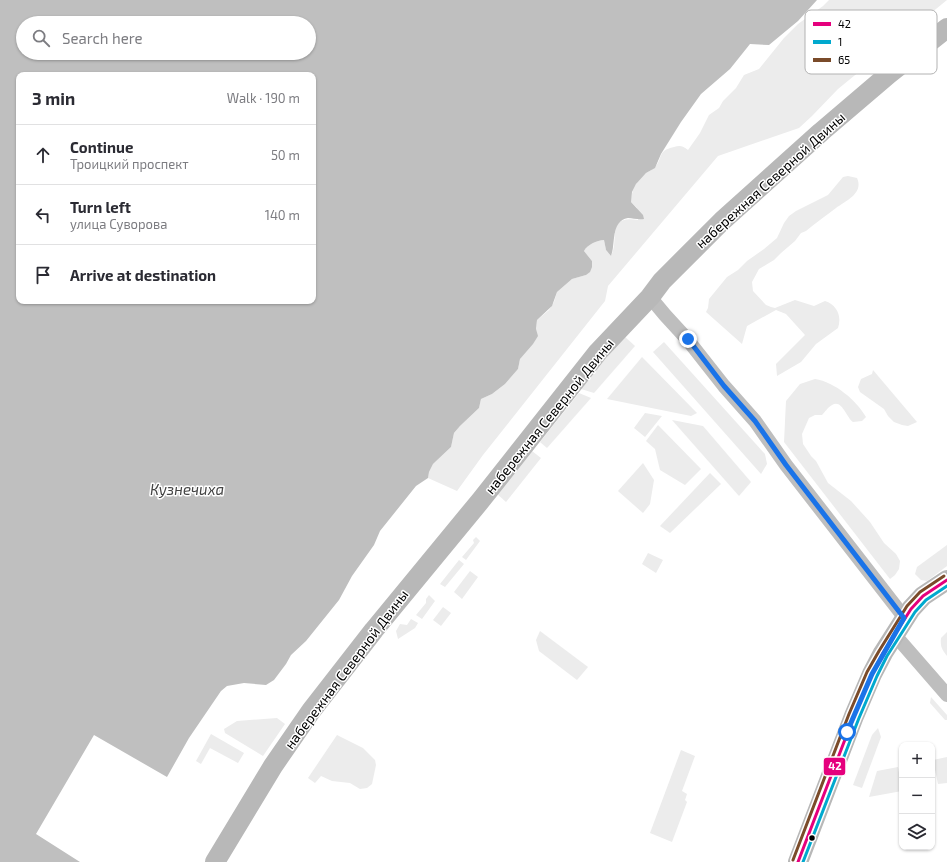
<!DOCTYPE html>
<html lang="en">
<head>
<meta charset="utf-8">
<style>
  body { margin:0; font-family:"Exo 2",sans-serif; background:#f7f7f7; color:#2b2b33 }
  .controls { position:absolute; right:12px; bottom:12px; display:grid; overflow:hidden; border-radius:8px; box-shadow:0 1px 3px #0004 }
  .controls button { width:36px; height:36px; display:grid; place-items:center; padding:0; border:0; border-bottom:1px solid #e1e1e2; background:#fff; color:#2b2b33; font:20px sans-serif }
  .stop { position:absolute; width:12px; height:12px; margin:-9px; border:3px solid #1a73e8; border-radius:50%; background:#fff }
  .stop.end { background:#1a73e8; border-color:#fff; box-shadow:0 1px 4px #0008 }
  .list { margin:0; padding:0; list-style:none }
  h2 { display:flex; justify-content:space-between; align-items:center; height:52px; margin:0; padding:0 16px; font-size:17px }
  h2 small { font-size:13px; font-weight:400; color:#7c7c81 }
  .list li { display:grid; grid-template-columns:26px 1fr auto; gap:12px; align-items:center; box-sizing:border-box; height:60px; padding:0 16px; border-top:1px solid #e1e1e2 }
  .list b { display:block; font-size:15px; white-space:nowrap }
  .list p { margin:0; font-size:13px; white-space:nowrap; color:#7c7c81 }
  .list em { font-size:13px; font-style:normal; color:#7c7c81 }
  .icon { flex:none; width:22px; height:22px; fill:none; stroke:currentColor; stroke-width:2; stroke-linecap:round; stroke-linejoin:round }
  .map { position:relative; flex:none; width:947px; height:862px; overflow:hidden }
  .search { position:absolute; background:#fff; box-shadow:0 1px 3px #0004; left:16px; top:16px; width:300px; height:44px; display:flex; align-items:center; gap:10px; box-sizing:border-box; padding:0 14px; border-radius:22px; color:#7c7c81; font-size:15px }
  .panel { position:absolute; background:#fff; box-shadow:0 1px 3px #0004; left:16px; top:72px; width:300px; height:232px; border-radius:8px }
  .map>svg:first-child { display:block }
</style>
</head>
<body>
<div class="map">
<svg width="947" height="862" viewBox="0 0 947 862">
  <rect width="100%" height="100%" fill="#fff"/>
  <g fill="#ececec">
    <path d="M 829,0 L 947,0 L 838,89 L 812,116 L 799,128 L 718,156 L 608,286 L 605,301 L 483,455 L 457,491 L 428,478 L 429,472 L 433,464 L 451,447 L 454,433 L 460,426 L 479,408 L 481,399 L 492,394 L 505,384 L 518,369 L 520,359 L 536,330 L 537,320 L 549,310 L 554,302 L 557,292 L 572,279 L 586,275 L 592,261 L 584,251 C 587,245 597,240 604,240 L 606,250 L 611,256 C 620,239 605,215 638,220 L 637,208 L 631,202 C 631,190 637,180 646,173 C 649,171 652,170 654,168 C 664,158 656,151 674,147 C 680,145 683,146 688,150 L 700,133 L 709,115 L 719,108 L 723,101 L 736,88 L 744,75 L 759,69 L 784,38 L 798,24 L 823,6 Z"/>
    <path d="M 848,176 L 857,178 C 864,193 846,201 836,208 C 826,216 815,223 806,231 L 801,233 L 795,241 L 781,253 L 774,260 L 759,269 L 752,282 L 753,291 L 766,305 L 771,307 L 775,308 L 795,300 L 814,306 L 825,301 C 837,305 842,316 838,328 L 816,344 L 801,362 L 777,376 L 776,364 L 805,335 L 786,314 L 776,310 L 747,326 L 742,344 L 706,312 L 708,308 L 709,299 L 727,277 L 738,270 L 747,261 L 764,249 L 777,238 L 784,223 L 789,216 L 796,211 L 828,195 L 843,177 Z"/>
    <polygon points="624,336 635,346 594,393 581,389"/>
    <polygon points="664,342 765,454 767,464 761,474 653,352"/>
    <polygon points="642,357 697,413 691,416 607,399"/>
    <polygon points="873,370 917,422 908,426 902,425 894,422 888,416 884,409 860,392 858,387 861,379 872,374"/>
    <path d="M 815,379 C 835,382 857,401 866,417 L 862,421 L 853,422 C 846,417 842,399 832,405 C 828,407 825,412 822,415 L 815,415 L 809,418 L 802,434 L 803,444 L 811,456 L 816,461 L 828,483 L 851,501 L 870,522 L 884,543 L 896,554 L 900,561 L 899,569 L 895,575 L 890,579 L 784,442 L 786,401 L 800,384 Z"/>
    <polygon points="579,393 591,398 547,448 540,442"/>
    <polygon points="645,413 662,416 645,437 634,428"/>
    <polygon points="672,420 703,426 751,482 739,496"/>
    <polygon points="658,425 701,469 685,485 660,470 655,449 646,441"/>
    <polygon points="532,451 541,458 506,502 496,493"/>
    <polygon points="643,463 654,480 650,504 643,513 618,491"/>
    <polygon points="710,473 721,484 670,533 660,526"/>
    <polygon points="476,537 480,541 466,560 462,557 474,543 473,540"/>
    <polygon points="947,545 947,566 927,581 921,580 915,574 917,567"/>
    <polygon points="648,553 663,560 656,573 642,564"/>
    <polygon points="459,560 464,564 445,587 440,584"/>
    <polygon points="470,571 478,577 462,599 454,592"/>
    <polygon points="429,595 435,601 422,619 416,615 426,603 426,599"/>
    <polygon points="443,607 451,613 441,626 433,620"/>
    <polygon points="411,619 418,623 415,628 398,639 396,631 400,624 407,625"/>
    <polygon points="540,631 588,667 577,680 539,651 536,640"/>
    <path d="M 947,632 L 947,656 C 942,650 940,646 941,638 Z"/>
    <polygon points="931,697 947,715 947,720 945,720 930,703"/>
    <polygon points="277,718 285,724 263,756 225,733 224,729 237,721"/>
    <polygon points="878,728 881,737 862,788 853,785 872,735"/>
    <polygon points="211,734 244,753 238,763 210,748 201,764 196,761"/>
    <polygon points="337,735 363,748 375,760 376,765 372,784 367,788 360,789 350,783 332,781 321,776 315,783 308,778"/>
    <polygon points="681,750 695,756 682,791 687,794 685,800 687,802 672,842 650,833"/>
    <polygon points="947,757 947,783 938,784 933,760"/>
    <polygon points="898,767 902,791 869,797 877,771"/>
  </g>
  <path fill="#bfbfbf" fill-rule="evenodd" d="M 0,0 L 817,0 L 798,21 L 769,45 L 750,44 L 730,69 L 701,94 L 681,122 L 661,154 L 655,168 L 646,173 L 636,184 L 632,192 L 631,202 L 643,215 L 644,219 C 638,220 633,218 628,218 C 610,221 616,245 611,256 L 606,250 L 604,240 C 597,240 587,245 584,251 L 592,261 L 592,267 L 590,272 L 586,275 L 572,279 L 557,292 L 552,306 L 537,320 L 536,329 L 538,336 L 533,344 L 520,359 L 518,369 L 505,384 L 492,394 L 481,399 L 479,408 L 460,426 L 454,433 L 451,447 L 433,464 L 429,472 L 428,478 L 416,486 L 380,531 L 374,545 L 352,576 L 339,600 L 306,641 L 291,655 L 286,664 L 274,680 L 266,685 L 244,683 L 227,686 L 221,691 L 189,738 L 167,777 L 94,735 L 36,834 L 80,862 L 0,862 ZM 23,23 L 309,23 L 309,53 L 23,53 ZM 19,75 L 313,75 L 313,301 L 19,301 Z"/>
  <g fill="none" stroke-linecap="round" stroke-linejoin="round">
    <g stroke="#bebebe" stroke-width="14">
      <polyline points="650,297 665,315 687,339 724,386 755,421 786,465 904,617"/>
      <polyline points="894,634 947,695"/>
    </g>
    <g stroke="#b8b8b8" stroke-width="20">
      <polyline points="215,862 273,766 311,711 374,630 481,500 598,352 650,297 662,281 722,221 821,132 889,74 947,28"/>
      <polyline points="798,862 854,716 872,674 883,653 911,609 923,596 947,580"/>
    </g>
    <g stroke="#fff" stroke-width="6">
      <polyline id="bus-1" points="798,862 854,716 872,674 883,653 911,609 923,596 947,580"/>
    </g>
    <g stroke="#fff" stroke-width="6">
      <polyline id="bus-2" points="803,862 859,718 877,676 887,656 915,612 926,600 947,586"/>
    </g>
    <g stroke="#fff" stroke-width="6">
      <polyline id="bus-3" points="793,860 849,714 867,672 879,651 907,606 920,592 944,576"/>
    </g>
    <use href="#bus-1" stroke="#e5007d" stroke-width="3"/>
    <use href="#bus-2" stroke="#00a9ce" stroke-width="3"/>
    <use href="#bus-3" stroke="#7a4b2a" stroke-width="3"/>
  </g>
  <g fill="none" stroke-linecap="round" stroke-linejoin="round">
    <polyline stroke="#1a73e8" stroke-width="5" points="688,339 724,386 755,421 786,465 904,618 872,674 847,732"/>
  </g>
  <circle fill="#000" stroke="#fff" stroke-width="1.5" cx="812" cy="838" r="3.5"/>
  <g text-anchor="middle" dominant-baseline="central" stroke-width="3" stroke-linejoin="round" paint-order="stroke">
    <g font-size="14" fill="#000" stroke="#fff">
      <text transform="translate(770 180) rotate(-42)">набережная Северной Двины</text>
      <text transform="translate(549 416) rotate(-51)">набережная Северной Двины</text>
      <text transform="translate(346 669) rotate(-53)">набережная Северной Двины</text>
    </g>
    <g font-size="15" font-style="italic" fill="#444" stroke="#fff">
      <text x="187" y="489">Кузнечиха</text>
    </g>
  </g>
  <rect x="805" y="10" width="132" height="64" rx="6" fill="#fff" stroke="#b2b2b2" stroke-width="1"/>
  <rect x="813" y="22" width="18" height="4" fill="#e5007d"/>
  <rect x="813" y="40" width="18" height="4" fill="#00a9ce"/>
  <rect x="813" y="58" width="18" height="4" fill="#7a4b2a"/>
  <g font-size="11" fill="#000">
    <text x="838" y="28">42</text>
    <text x="838" y="46">1</text>
    <text x="838" y="64">65</text>
  </g>
  <rect stroke="#fff" stroke-width="1.5" x="823" y="757" width="23" height="19" rx="4" fill="#e5007d"/>
  <g font-size="11" text-anchor="middle" font-weight="bold" fill="#fff">
    <text x="835" y="770">42</text>
  </g>
</svg>
<div class="controls">
<button>+</button>
<button>−</button>
<button><svg class="icon" aria-label="layers" viewBox="0 0 24 24"><path d="M12 4l9 5-9 5-9-5zM3 14l9 5 9-5"/></svg></button>
</div>
<div class="stop" style="left:847px;top:732px"></div>
<div class="stop end" style="left:688px;top:339px"></div>
<div class="search"><svg class="icon" aria-label="search" viewBox="0 0 24 24"><circle cx="10" cy="10" r="6"/><path d="M15 15l6 6"/></svg>Search here</div>
<section class="panel">
<h2>3 min<small>Walk · 190 m</small></h2>
<ul class="list">
<li><svg class="icon" aria-label="ahead" viewBox="0 0 24 24"><path d="M12 20V5M6 11l6-6 6 6"/></svg><div><b>Continue</b><p>Троицкий проспект</p></div><em>50 m</em></li>
<li><svg class="icon" aria-label="left" viewBox="0 0 24 24"><path d="M17 20v-9H6M10 6l-5 5 5 5"/></svg><div><b>Turn left</b><p>улица Суворова</p></div><em>140 m</em></li>
<li><svg class="icon" aria-label="arrive" viewBox="0 0 24 24"><path d="M6 21V4h12l-3 4 3 4H6"/></svg><div><b>Arrive at destination</b></div></li>
</ul>
</section>
</div>
</body>
</html>
